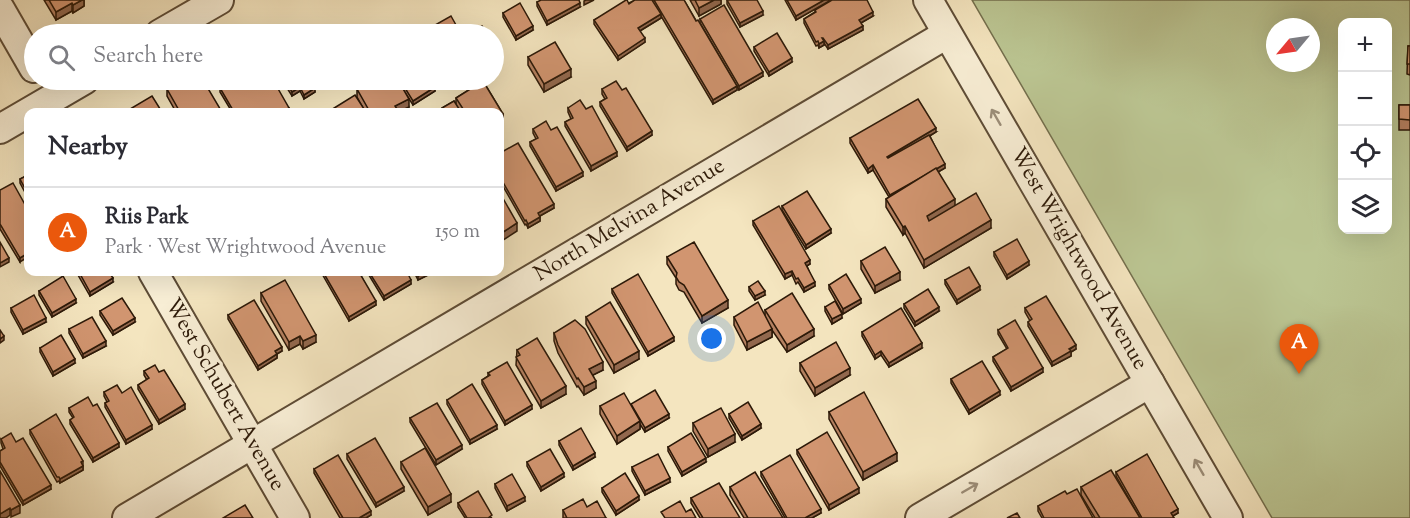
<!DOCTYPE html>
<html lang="en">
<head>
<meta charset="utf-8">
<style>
  body { margin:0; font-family:"Sorts Mill Goudy",serif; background:#f2f2f3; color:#2b2b33 }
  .controls { position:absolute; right:18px; top:18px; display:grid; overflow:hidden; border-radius:12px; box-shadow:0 6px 24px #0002 }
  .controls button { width:54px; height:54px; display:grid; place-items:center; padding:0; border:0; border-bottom:2px solid #e1e1e2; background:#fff; color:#2b2b33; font:30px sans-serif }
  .compass { position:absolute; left:1266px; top:18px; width:54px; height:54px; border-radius:50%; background:#fff; box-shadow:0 6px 24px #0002; rotate:241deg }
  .you { position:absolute; left:712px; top:339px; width:21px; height:21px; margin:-15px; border:4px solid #fff; border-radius:50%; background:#1a73e8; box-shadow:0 0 0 9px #1a73e833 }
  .badge { display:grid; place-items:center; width:39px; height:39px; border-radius:50%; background:#ea580c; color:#fff; font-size:20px; font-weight:700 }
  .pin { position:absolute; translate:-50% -50px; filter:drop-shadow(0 2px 3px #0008) }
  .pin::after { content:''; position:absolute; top:32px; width:21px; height:18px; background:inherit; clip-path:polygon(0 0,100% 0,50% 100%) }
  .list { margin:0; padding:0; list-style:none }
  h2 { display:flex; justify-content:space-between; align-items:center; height:78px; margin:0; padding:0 24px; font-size:26px }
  h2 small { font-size:20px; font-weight:400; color:#7c7c81 }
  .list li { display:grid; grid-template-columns:39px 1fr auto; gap:18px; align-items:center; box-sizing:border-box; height:90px; padding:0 24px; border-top:2px solid #e1e1e2 }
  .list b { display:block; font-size:22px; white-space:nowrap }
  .list p { margin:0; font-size:20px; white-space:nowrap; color:#7c7c81 }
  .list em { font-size:20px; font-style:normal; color:#7c7c81 }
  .icon { flex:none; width:33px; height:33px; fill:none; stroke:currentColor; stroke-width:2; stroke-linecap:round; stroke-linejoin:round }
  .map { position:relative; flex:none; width:1410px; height:518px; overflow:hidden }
  .search { position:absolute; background:#fff; box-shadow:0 6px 24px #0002; left:24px; top:24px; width:480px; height:66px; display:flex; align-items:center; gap:15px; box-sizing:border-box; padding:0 21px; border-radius:33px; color:#7c7c81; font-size:22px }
  .panel { position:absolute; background:#fff; box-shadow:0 6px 24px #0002; left:24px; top:108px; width:480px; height:168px; border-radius:12px }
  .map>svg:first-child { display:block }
</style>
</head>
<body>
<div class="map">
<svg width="1410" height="518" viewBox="0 0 1410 518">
  <rect width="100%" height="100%" fill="#f4e5bf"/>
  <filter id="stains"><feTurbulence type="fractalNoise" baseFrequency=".00333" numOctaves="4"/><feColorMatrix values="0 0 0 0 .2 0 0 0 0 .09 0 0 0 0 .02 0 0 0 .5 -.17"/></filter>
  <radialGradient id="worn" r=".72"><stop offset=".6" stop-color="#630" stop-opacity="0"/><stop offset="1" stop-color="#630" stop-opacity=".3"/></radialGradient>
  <path fill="#bbc592" stroke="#746f4d" stroke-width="1.5" fill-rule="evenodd" d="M 972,0 L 1410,0 L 1410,518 L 1272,518 ZM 1342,22 L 1388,22 L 1388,230 L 1342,230 ZM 1275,27 L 1311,27 L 1311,63 L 1275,63 Z"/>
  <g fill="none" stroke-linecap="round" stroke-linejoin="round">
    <g stroke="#5e4c36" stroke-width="32">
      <g id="street">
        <polyline points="928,0 1228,518"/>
        <polyline points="0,9 34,68"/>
        <polyline points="160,34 219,0"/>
        <polyline points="0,129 84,80"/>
        <polyline points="153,272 295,518"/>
        <polyline points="127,518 947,34"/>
        <polyline points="920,518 1150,383"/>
      </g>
    </g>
    <use href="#street" stroke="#f8eed5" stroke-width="28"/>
  </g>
  <g fill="#b48060" stroke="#2c1908" stroke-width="1.5">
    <polygon points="44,0 84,0 84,6 73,13 72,11 56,20"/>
    <polygon points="635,0 684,0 737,90 713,104 661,16 661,18 640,31 645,42 618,60 594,24 594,20"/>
    <polygon points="690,0 721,0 721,4 699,16"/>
    <polygon points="727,0 763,15 740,27 727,4"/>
    <polygon points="785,0 831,0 796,20"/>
    <polygon points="537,2 580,7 547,25 537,6"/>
    <polygon points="815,10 873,16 861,23 863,30 828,49 824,43 824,45 819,48 818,45 816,46 804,23 804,19 815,12"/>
    <polygon points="503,13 533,30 516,40 503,17"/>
    <polygon points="700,19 763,76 739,90 700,23"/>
    <polygon points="1408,46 1410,46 1410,75 1407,74"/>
    <polygon points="754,47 792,62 769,76 754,51"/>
    <polygon points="528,57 571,77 544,92 528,65"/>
    <polygon points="282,80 319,80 312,84 315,92 304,99 300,91 292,96"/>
    <polygon points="375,80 430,80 435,91 413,105 402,88 409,107 398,112 331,112 331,110 364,110 357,97 357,89"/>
    <polygon points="483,81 503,114 503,122 500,124 500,112 440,112 442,112 442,108 454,101 456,105 456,98"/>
    <polygon points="220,88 289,112 232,112 220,92"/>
    <polygon points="167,89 222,112 176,112 167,96"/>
    <polygon points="602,89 622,90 652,135 627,151 600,106 600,102 605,99 602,94"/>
    <rect x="1399" y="105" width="11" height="25"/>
    <polygon points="568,108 617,156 591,171 565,126 565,122 571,119 568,112"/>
    <polygon points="533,129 551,130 583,176 556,191 530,146 530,142 536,139 533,133"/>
    <polygon points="936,132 930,136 945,168 938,172 955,206 991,228 924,268 905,233 903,235 886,207 886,199 889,197 873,170 868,173 850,143 850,138"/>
    <polygon points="500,153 554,208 540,216 540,221 528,228 526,224 525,225 500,181"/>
    <polygon points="28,175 28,198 20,183 20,179"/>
    <polygon points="0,190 28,210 20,262 0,229"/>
    <polygon points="782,206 831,233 806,249 782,210"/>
    <polygon points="753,221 810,264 807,266 815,286 804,292 798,282 796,284 792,275 785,279 753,225"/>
    <polygon points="994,252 1029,265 1007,279 994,256"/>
    <polygon points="667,257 728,308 702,323 684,292 679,290 676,284 676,278 667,264"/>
    <polygon points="861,261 900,280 875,293 861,269"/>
    <polygon points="78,272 113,282 90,296 78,275"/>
    <polygon points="321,272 359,272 376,305 349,321"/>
    <polygon points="367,272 407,272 411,284 384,300"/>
    <polygon points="414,272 434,272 418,280"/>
    <polygon points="945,280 980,290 957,304 945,284"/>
    <polygon points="829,285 861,303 843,314 829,289"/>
    <polygon points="749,287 765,295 755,300 749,291"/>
    <polygon points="612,289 674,341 648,356 612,293"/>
    <polygon points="39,291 76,303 52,317 39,295"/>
    <polygon points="261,293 316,342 303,349 300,344 289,350 261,301"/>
    <polygon points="904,304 939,311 915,326 904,308"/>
    <polygon points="825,307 842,318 832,324 825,311"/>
    <polygon points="11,308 46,322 23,334 11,312"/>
    <polygon points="1025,308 1076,349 1071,352 1071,356 1052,366 1028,326 1028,322 1030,321 1025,312"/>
    <polygon points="765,310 814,336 787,352 772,330 772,337 747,350 734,325 734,317 765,315"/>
    <polygon points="100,311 135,322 113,335 100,315"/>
    <polygon points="228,315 282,351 277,354 277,358 258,370 228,319"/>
    <polygon points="586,317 639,359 614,373 586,324"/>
    <polygon points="69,329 106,346 83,358 69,333"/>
    <polygon points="998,330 1043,372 1011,391 993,361 993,357 1007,349 998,334"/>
    <polygon points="862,332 922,348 889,367 881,355 875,359 862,336"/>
    <polygon points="554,333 603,370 593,375 596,388 584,395 578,386 577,387 558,353 554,341"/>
    <polygon points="40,348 75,363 53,376 40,352"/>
    <polygon points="517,350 566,394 541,408 516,365"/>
    <polygon points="800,363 850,375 815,396 800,371"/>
    <polygon points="144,371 159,372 185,409 159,424 138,389 138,385 147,380 144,375"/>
    <polygon points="488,373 532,409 505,425 482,384 482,380 488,376"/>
    <polygon points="951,379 1000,395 969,414 951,383"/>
    <polygon points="104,392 122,393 152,429 126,444 105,407 105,403 107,402 104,396"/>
    <polygon points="447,400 497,429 470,444 447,404"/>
    <polygon points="631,405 669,418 645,432 640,424 640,429 617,444 600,414 600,406"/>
    <polygon points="93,406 119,447 93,462 70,424 70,420 73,418 69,412 69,408"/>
    <polygon points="829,412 897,461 863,480 829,419"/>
    <polygon points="729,414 761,428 742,440 729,418"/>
    <polygon points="410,418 462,449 436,465 410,422"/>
    <polygon points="693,423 735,442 708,457 693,431"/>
    <polygon points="30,430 83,461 83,470 60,483 59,481 57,482 30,434"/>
    <polygon points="1,439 51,489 23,505 0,466 0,451 3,449 1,443"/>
    <polygon points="559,441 595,457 573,470 559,445"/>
    <polygon points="668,447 706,462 682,476 668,451"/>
    <polygon points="797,450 859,493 829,510 797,454"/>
    <polygon points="347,454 404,491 376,507 347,459"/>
    <polygon points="401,462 451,502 428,515 401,469"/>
    <polygon points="527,462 564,477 541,491 527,466"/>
    <polygon points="632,467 670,482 645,495 632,471"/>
    <polygon points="314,469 371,515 366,518 340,518 314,473"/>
    <polygon points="761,472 821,513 812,518 785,518 761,476"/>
    <polygon points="1116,472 1178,513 1173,516 1174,518 1095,518 1081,495 1081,487 1139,516 1116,476"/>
    <polygon points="495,484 525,501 507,511 495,488"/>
    <polygon points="730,487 783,518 744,518 730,495"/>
    <polygon points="602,488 639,500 616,515 602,492"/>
    <polygon points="1067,494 1093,518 1042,518 1038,511 1038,506"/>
    <polygon points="691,498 740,518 700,518 691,503"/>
    <polygon points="458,503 492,518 465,518 458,507"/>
    <polygon points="587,507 606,518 563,518 563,510"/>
  </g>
  <g fill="#92684e" stroke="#2c1908" stroke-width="1.5">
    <polygon points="82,0 84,0 84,6 73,13 73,5"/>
    <polygon points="586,0 594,0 584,5 584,1"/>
    <polygon points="714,0 721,0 721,4 699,16 699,8"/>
    <polygon points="824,0 831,0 796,20 796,16"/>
    <polygon points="72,3 72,11 56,20 56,12"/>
    <polygon points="580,3 580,7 547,25 547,21"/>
    <polygon points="763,11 763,15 740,27 740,23"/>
    <polygon points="873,12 873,16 859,24 859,20"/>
    <polygon points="661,14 661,18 638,32 638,28"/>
    <polygon points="533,26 533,30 516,40 516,36"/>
    <polygon points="863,26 863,30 828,49 828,45"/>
    <polygon points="645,38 645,42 618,60 618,56"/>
    <polygon points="824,41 824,45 819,48 819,44"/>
    <polygon points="792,58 792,62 769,76 769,72"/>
    <polygon points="571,69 571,77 544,92 544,84"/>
    <polygon points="763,72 763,76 739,90 739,86"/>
    <polygon points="313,80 319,80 311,85 311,81"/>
    <polygon points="737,86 737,90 713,104 713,100"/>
    <polygon points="300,87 300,91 292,96 292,92"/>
    <polygon points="435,87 435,91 413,105 413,101"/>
    <polygon points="315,88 315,92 304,99 304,95"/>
    <polygon points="409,99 409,107 398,112 390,112 395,106"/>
    <polygon points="289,108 289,112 281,112"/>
    <polygon points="503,114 503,122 500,124 500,116"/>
    <polygon points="936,128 936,132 887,161 887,157"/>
    <polygon points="652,131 652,135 627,151 627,147"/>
    <polygon points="617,152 617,156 591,171 591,166"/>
    <polygon points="945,164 945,168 890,199 890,195"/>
    <polygon points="873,165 873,170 868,173 868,169"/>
    <polygon points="583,172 583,176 556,191 556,187"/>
    <polygon points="955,199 955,207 927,224 927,216"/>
    <polygon points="554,204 554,208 538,217 538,213"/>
    <polygon points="540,217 540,221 528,228 528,224"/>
    <polygon points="991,220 991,228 924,268 924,260"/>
    <polygon points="517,223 517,231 500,242 500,234"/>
    <polygon points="905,226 905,233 903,235 903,227"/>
    <polygon points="831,229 831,233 806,249 806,245"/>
    <polygon points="28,253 28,257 20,262 20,258"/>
    <polygon points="9,258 9,262 0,267 0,263"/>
    <polygon points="810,260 810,264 805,267 805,263"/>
    <polygon points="1029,261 1029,265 1007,279 1007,275"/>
    <polygon points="792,271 792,275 785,279 785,274"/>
    <polygon points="426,272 434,272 418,280 418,276"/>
    <polygon points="900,272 900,280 875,293 875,286"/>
    <polygon points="113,278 113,282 90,296 90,292"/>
    <polygon points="411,280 411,284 384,300 384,296"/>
    <polygon points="815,282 815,286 804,292 804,288"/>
    <polygon points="980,286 980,290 957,304 957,300"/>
    <polygon points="765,291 765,295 755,300 755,296"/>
    <polygon points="76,299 76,303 52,317 52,313"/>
    <polygon points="861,299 861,303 843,314 843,309"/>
    <polygon points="728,300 728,308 702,323 702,316"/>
    <polygon points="376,301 376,305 349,321 349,317"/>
    <polygon points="939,307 939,311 915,326 915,322"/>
    <polygon points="842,314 842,318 832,324 832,319"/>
    <polygon points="46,318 46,322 23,334 23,330"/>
    <polygon points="135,318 135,322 113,335 113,331"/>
    <polygon points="772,329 772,337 747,350 747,342"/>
    <polygon points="814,329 814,336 787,352 787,345"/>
    <polygon points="316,335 316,342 303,349 303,341"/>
    <polygon points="4,336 4,340 0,343 0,339"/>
    <polygon points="300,336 300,344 289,350 289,342"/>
    <polygon points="674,337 674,341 648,356 648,352"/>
    <polygon points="106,341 106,346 83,358 83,354"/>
    <polygon points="922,343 922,348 889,367 889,363"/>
    <polygon points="1076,345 1076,349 1071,352 1071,356 1052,366 1052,362"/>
    <polygon points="282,347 282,351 275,355 275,351"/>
    <polygon points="639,351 639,359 614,373 614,365"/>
    <polygon points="881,351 881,355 875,359 875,355"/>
    <polygon points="277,354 277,358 258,370 258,366"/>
    <polygon points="75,359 75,363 53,376 53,372"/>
    <polygon points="603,362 603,370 589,377 589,369"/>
    <polygon points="850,368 850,375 815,396 815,388"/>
    <polygon points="1043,368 1043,372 1011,391 1011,387"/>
    <polygon points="596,381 596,388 584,395 584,387"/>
    <polygon points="566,386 566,394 541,408 541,401"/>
    <polygon points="1000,391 1000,395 969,414 969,410"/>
    <polygon points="185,404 185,409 159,424 159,420"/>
    <polygon points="532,405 532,409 505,425 505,421"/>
    <polygon points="669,414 669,418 645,432 645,428"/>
    <polygon points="640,421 640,429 617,444 617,436"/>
    <polygon points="761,424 761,428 742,440 742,436"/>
    <polygon points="152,425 152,429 126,444 126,440"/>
    <polygon points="497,425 497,429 470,444 470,440"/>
    <polygon points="735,434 735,442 708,457 708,449"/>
    <polygon points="119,443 119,447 93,462 93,458"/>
    <polygon points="462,445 462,449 436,465 436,460"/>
    <polygon points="595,453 595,457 573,470 573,466"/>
    <polygon points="897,453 897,461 863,480 863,472"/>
    <polygon points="706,458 706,462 682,476 682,472"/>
    <polygon points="83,466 83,470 60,483 60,479"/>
    <polygon points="564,473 564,477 541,491 541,487"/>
    <polygon points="670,478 670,482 645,495 645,491"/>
    <polygon points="51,485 51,489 23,505 23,501"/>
    <polygon points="404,487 404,491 376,507 376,503"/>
    <polygon points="859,488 859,493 829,510 829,505"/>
    <polygon points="451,494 451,502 428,515 428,507"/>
    <polygon points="639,496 639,500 616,515 616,511"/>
    <polygon points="525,497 525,501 507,511 507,506"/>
    <polygon points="20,505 20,513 11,517 11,510"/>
    <polygon points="10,508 10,515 6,518 0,518 0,514"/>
    <polygon points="821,509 821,513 812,518 805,518"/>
    <polygon points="1178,509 1178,513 1171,517 1171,513"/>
    <polygon points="371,511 371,515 366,518 359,518"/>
  </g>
  <g fill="#d19570" stroke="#2c1908" stroke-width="1.5">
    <polygon points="49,0 82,0 73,5 72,3 56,12"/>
    <polygon points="541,0 579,0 580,3 547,21 537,2"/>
    <polygon points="626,0 627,0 629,4 635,0 652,0 661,14 638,28 645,38 618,56 594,20"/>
    <polygon points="654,0 684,0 696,21 698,20 737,86 713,100"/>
    <polygon points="695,0 714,0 699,8"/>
    <polygon points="727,0 757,0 763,11 740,23"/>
    <polygon points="787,0 824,0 796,16"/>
    <polygon points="832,0 867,0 873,12 859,20 863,26 828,45 823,38 822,38 824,41 819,44 818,41 816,42 804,19 816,12 815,10"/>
    <polygon points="520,3 533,26 516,36 503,13"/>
    <polygon points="724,5 763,72 739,86 700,19"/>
    <polygon points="451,16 461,34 431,34 428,29"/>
    <polygon points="292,25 297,34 276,34"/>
    <polygon points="482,26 487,34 468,34"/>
    <polygon points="777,33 792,58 769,72 754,47"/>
    <polygon points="555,42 571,69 544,84 528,57"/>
    <polygon points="1408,46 1410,46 1410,64 1407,64"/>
    <polygon points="182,80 203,80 222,112 180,112 167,89"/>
    <polygon points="235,80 273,80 289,108 281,112 234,112 220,88"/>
    <polygon points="285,80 313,80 311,81 315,88 304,95 300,87 292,92"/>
    <polygon points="375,80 398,80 409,99 395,106 397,109 390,112 370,112 357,89"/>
    <polygon points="400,80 430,80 435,87 413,101"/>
    <polygon points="483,81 503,114 500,116 500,112 465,112 456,98"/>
    <polygon points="616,81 622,90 626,88 652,131 627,147 600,102 607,98 602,89"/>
    <polygon points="355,95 366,112 333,112 331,110"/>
    <polygon points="152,96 162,112 125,112"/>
    <polygon points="918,99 936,128 887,157 888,158 929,135 945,164 890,195 873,165 868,169 850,138"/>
    <polygon points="580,100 586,109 592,106 617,152 591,166 565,122 573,118 568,108"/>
    <polygon points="454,101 461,112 444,112 442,108"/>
    <polygon points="1399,105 1410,105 1410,120 1399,119"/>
    <polygon points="546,121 551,130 557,127 583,172 556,187 530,142 538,138 533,129"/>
    <polygon points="518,143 554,204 538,213 540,217 528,224 526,220 525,221 500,177 500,153"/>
    <polygon points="936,168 955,199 927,216 929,221 976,193 991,220 924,260 905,226 903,227 886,199"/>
    <polygon points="28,175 28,194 20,179"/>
    <polygon points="13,183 28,210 28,253 20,258 0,224 0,190"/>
    <polygon points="807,191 831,229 806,245 782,206"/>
    <polygon points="500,193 517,223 500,234"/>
    <polygon points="779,206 810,260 805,263 815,282 804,288 798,278 796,279 792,271 785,274 753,221"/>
    <polygon points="1017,239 1029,261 1007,275 994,252"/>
    <polygon points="0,242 9,258 0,263"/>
    <polygon points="694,242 728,300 702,316 684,285 679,282 676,277 677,273 667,257"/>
    <polygon points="885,247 900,272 875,286 861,261"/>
    <polygon points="969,267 980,286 957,300 945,280"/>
    <polygon points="79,272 109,272 113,278 90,292"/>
    <polygon points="323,272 359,272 376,301 349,317"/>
    <polygon points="369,272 407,272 411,280 384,296"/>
    <polygon points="416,272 426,272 418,276"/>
    <polygon points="638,274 674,337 648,352 612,289"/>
    <polygon points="846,274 861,299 843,309 829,285"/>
    <polygon points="63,276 76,299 52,313 39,291"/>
    <polygon points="285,280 316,335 303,341 300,336 289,342 261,293"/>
    <polygon points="758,281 765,291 755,296 749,287"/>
    <polygon points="928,289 939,307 915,322 904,304"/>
    <polygon points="792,293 814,329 787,345 765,310"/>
    <polygon points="34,295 46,318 23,330 11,308"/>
    <polygon points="1046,296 1076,345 1069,349 1071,351 1052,362 1028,322 1032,319 1025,308"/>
    <polygon points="122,298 135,318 113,331 100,311"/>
    <polygon points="254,300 282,347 275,351 277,354 258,366 228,315"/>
    <polygon points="835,301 842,314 832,319 825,307"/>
    <polygon points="610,302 639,351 614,365 586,317"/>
    <polygon points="758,302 772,329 747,342 734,317"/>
    <polygon points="901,308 922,343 889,363 881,351 875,355 862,332"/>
    <polygon points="92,317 106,341 83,354 69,329"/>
    <polygon points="575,320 585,329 603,362 589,369 596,381 584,387 578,378 577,379 558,345 554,333"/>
    <polygon points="1015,320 1043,368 1011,387 993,357 1008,348 998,330"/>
    <polygon points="0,330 4,336 0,339"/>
    <polygon points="61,335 75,359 53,372 40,348"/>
    <polygon points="537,338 566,386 541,401 516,357 520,355 517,350"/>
    <polygon points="836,342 850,368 815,388 800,363"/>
    <polygon points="982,361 1000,391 969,410 951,379"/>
    <polygon points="507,362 532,405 505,421 482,380 490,375 488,373"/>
    <polygon points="155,365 159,372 164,370 185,404 159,420 138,385 149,378 144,371"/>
    <polygon points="472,384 497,425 470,440 447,400"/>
    <polygon points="117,385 122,393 131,387 152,425 126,440 105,403 109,401 104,392"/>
    <polygon points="655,390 669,414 645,428 631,404"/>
    <polygon points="864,392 897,453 863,472 829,412"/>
    <polygon points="624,393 640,421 617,436 600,406"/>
    <polygon points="88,397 93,406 97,404 119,443 93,458 70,420 74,417 69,408"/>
    <polygon points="748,402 761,424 742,436 729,414"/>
    <polygon points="437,403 462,445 436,460 410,418"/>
    <polygon points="721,408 735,434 708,449 693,423"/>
    <polygon points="56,414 83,461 81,462 83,466 60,479 59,477 57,477 30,430"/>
    <polygon points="581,428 595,453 573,466 559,441"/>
    <polygon points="827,432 859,488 829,505 797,450"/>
    <polygon points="11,433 16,442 23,438 51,485 23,501 0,462 0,451 5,448 1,439"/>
    <polygon points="691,433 706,458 682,472 668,447"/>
    <polygon points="375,438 404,487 376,503 347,454"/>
    <polygon points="425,448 451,494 428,507 401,462"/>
    <polygon points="550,449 564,473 541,487 527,462"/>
    <polygon points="658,454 670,478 645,491 632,467"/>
    <polygon points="1147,454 1178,509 1171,513 1174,518 1142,518 1116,472"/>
    <polygon points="338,455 371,511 359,518 343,518 314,469"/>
    <polygon points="790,455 821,509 805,518 787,518 761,472"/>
    <polygon points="1111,470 1140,518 1100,518 1081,487"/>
    <polygon points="0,471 20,505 11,510 10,508 0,514"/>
    <polygon points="755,472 783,518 748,518 730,487"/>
    <polygon points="625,473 639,496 616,511 602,488"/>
    <polygon points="512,474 525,497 507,506 495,484"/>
    <polygon points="719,483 740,518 703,518 691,498"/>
    <polygon points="1077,489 1093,518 1044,518 1038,506 1065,491 1067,494"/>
    <polygon points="478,491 492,515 488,518 467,518 458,503"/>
    <polygon points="583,499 587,507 597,501 606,518 566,518 567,518 563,510"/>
    <polygon points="680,501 686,512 691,509 696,518 665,518 661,512"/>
    <polygon points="245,505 253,518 223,518"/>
    <polygon points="1017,513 1020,518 1007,518"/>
  </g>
  <defs><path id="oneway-shaft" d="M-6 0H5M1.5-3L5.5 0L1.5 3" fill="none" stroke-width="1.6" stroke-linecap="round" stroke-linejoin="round" transform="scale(1.5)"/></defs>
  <g stroke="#9c8e79">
    <use href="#oneway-shaft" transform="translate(996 117) rotate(-120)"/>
    <use href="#oneway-shaft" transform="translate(1199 467) rotate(-120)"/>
    <use href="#oneway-shaft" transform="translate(970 488) rotate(-30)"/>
  </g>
  <g text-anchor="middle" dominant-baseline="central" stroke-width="6" stroke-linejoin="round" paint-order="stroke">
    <g font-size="22" fill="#2c1908" stroke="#f8eed5">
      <text transform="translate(630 221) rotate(-31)">North Melvina Avenue</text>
      <text transform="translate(1078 259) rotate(60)">West Wrightwood Avenue</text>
      <text transform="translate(224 395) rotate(60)">West Schubert Avenue</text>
    </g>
  </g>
  <rect width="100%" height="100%" filter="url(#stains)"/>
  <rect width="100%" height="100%" fill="url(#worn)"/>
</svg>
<div class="controls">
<button>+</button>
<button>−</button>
<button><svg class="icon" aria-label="locate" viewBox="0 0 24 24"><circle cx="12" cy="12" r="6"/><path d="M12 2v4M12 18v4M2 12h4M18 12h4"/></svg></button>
<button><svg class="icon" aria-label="layers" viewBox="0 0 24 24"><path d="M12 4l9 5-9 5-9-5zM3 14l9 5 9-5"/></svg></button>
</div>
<svg class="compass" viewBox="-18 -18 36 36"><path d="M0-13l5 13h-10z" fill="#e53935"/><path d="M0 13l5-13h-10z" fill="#7c7c81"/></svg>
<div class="you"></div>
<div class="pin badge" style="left:1299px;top:374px">A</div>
<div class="search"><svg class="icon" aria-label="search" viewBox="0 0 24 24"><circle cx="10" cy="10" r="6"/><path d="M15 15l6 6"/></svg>Search here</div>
<section class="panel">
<h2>Nearby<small></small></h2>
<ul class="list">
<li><span class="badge">A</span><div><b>Riis Park</b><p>Park · West Wrightwood Avenue</p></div><em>150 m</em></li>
</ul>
</section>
</div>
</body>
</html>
